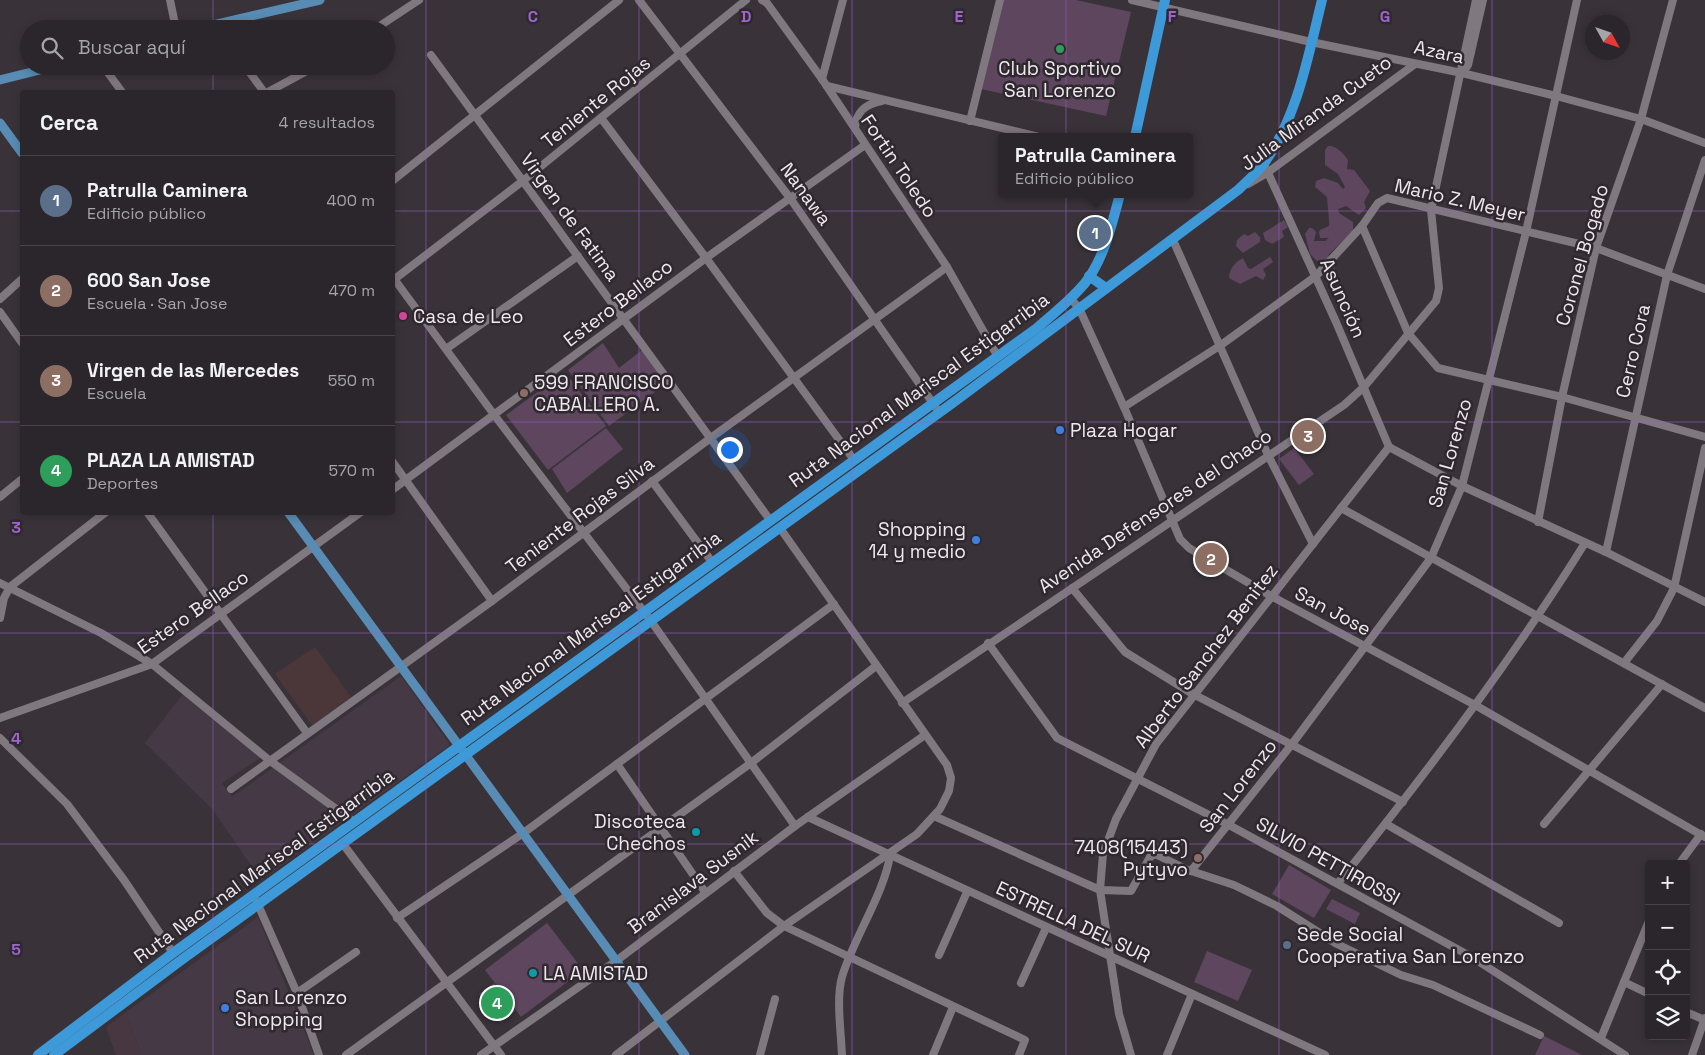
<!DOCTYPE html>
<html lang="es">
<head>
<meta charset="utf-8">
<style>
  body { margin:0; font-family:"Space Grotesk",sans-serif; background:#373237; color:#f1f3f6 }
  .controls { position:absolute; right:15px; bottom:15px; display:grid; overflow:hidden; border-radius:5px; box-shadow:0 2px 8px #0003 }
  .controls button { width:45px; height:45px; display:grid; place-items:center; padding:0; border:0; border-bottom:1px solid #474347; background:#2b262b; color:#f1f3f6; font:25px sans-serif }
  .compass { position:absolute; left:1585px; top:15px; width:45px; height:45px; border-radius:50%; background:#2b262b; box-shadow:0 2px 8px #0003; rotate:130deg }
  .you { position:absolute; left:729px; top:449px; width:18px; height:18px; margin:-12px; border:4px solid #fff; border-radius:50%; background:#1a73e8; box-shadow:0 0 0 8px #1a73e833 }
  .badge { display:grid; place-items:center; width:32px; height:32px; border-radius:50%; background:#8abfa5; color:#fff; font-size:16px; font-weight:700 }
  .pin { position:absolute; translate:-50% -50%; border:2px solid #fff; box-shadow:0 1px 5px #0006 }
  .popup { position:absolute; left:998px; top:133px; width:195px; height:65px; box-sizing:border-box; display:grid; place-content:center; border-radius:5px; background:#2b262b; filter:drop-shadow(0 1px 4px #0005); font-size:16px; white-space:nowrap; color:#a6a5a9 }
  .popup b { font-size:19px; color:#f1f3f6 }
  .popup::after { content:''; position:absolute; left:50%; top:100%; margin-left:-10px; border:10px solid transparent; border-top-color:#2b262b }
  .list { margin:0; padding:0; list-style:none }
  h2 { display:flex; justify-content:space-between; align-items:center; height:65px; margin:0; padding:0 20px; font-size:21px }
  h2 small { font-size:16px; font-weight:400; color:#a6a5a9 }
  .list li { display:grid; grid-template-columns:32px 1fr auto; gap:15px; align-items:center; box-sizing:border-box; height:90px; padding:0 20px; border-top:1px solid #474347 }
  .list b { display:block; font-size:19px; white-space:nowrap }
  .list p { margin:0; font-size:16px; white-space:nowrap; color:#a6a5a9 }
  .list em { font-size:16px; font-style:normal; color:#a6a5a9 }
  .icon { flex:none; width:28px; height:28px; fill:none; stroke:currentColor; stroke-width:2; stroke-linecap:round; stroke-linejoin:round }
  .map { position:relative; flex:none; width:1705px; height:1055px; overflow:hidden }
  .search { position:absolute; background:#2b262b; box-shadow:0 2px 8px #0003; left:20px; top:20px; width:375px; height:55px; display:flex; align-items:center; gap:12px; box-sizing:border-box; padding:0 18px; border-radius:28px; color:#a6a5a9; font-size:19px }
  .panel { position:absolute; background:#2b262b; box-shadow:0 2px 8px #0003; left:20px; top:90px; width:375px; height:425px; border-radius:5px }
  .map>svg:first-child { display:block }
</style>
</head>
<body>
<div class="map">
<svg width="1705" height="1055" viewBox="0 0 1705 1055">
  <rect width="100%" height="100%" fill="#393339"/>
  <g fill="#443944">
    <polygon points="401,676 450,745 261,880 213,810 145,743 183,694 262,757 222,783 232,797"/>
    <polygon points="258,917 314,1055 141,1055 126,1012"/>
  </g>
  <polygon fill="#4b3739" points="315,647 351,697 312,725 275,674"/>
  <polygon fill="#483741" points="126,1012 141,1055 116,1055 106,1027"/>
  <g fill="#5d465e">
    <polygon points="1003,0 1076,0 1131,12 1106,116 981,89"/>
    <path d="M 1328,146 C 1336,145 1344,154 1348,160 L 1347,169 L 1354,170 L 1370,191 L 1364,202 L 1366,208 L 1359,215 L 1346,206 L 1338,209 L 1339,213 L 1353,222 L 1353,231 L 1329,254 L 1327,260 L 1335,261 L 1335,268 L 1331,275 L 1325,276 L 1325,263 L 1319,263 L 1310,254 L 1305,234 L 1309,228 L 1312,228 L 1316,232 L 1314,241 L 1325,241 L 1329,238 L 1320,238 L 1319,232 L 1320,230 L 1329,226 C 1330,222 1327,202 1327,197 L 1315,187 L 1316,181 L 1324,178 L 1338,183 L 1343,189 L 1345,187 L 1338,174 L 1325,165 L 1325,150 Z"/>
    <polygon points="1284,220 1288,227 1282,231 1284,237 1272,244 1265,240 1263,233"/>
    <polygon points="1255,232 1260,237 1260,242 1243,253 1236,246 1237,240 1244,234 1248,236"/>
    <path d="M 1270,257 L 1273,262 L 1263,269 L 1266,275 L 1263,280 L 1256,276 L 1240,284 L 1229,278 C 1229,269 1235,262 1243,258 L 1248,268 L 1251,269 Z"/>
    <polygon points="603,343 619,368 642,350 667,383 609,426 568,370"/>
    <polygon points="565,372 606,426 548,470 506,415"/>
    <polygon points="606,428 623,449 567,493 552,469"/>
    <polygon points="1294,448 1314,474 1299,485 1279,459"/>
    <polygon points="1289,865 1331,890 1314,918 1272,894"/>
    <polygon points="1332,899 1360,913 1355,924 1326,909"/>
    <polygon points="547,923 583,970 521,1017 485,970"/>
    <polygon points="1207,951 1252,970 1238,1001 1194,982"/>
    <polygon points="494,983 515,1011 500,1022 479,994"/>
    <polygon points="1544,1036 1582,1055 1535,1055"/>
  </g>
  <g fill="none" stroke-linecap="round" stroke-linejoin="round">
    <g stroke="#7f787f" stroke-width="8">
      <polyline points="170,0 176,29"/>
      <polyline points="639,0 790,198 939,412"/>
      <polyline points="762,0 767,3 822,79 947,267 998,357"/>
      <polyline points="1132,0 1311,42 1462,73 1556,96 1641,119 1705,143"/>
      <polyline points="375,29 419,0"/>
      <polyline points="431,55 770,520"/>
      <polyline points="103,66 122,92"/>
      <polyline points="245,66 264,92"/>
      <polyline points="1462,73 1468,65 1483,0"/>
      <polyline points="822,79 843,0"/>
      <polyline points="827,86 1039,137"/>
      <polyline points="268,92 316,66"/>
      <polyline points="601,118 706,258 854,460"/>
      <polyline points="970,121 1000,0"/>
      <path d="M 855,128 C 856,112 865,104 882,101"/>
      <polyline points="1264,164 1336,322 1389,447"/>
      <polyline points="392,181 619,0"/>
      <polyline points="1248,184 1267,173 1415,64"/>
      <polyline points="1362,226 1408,333 1438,368 1562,397 1705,437"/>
      <polyline points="1173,240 1268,455 1313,544"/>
      <polyline points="392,276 495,416 651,621 795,826"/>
      <polyline points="392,281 524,180 746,0"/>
      <polyline points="0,299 22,279"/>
      <polyline points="1071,299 1079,308 1124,407 1180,539 1189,548 1271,596 1475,705 1705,837"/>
      <polyline points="0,312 22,343"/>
      <polyline points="446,349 578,256"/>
      <polyline points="1124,407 1221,345 1316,276 1362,226 1378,203 1387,198 1596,248 1705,289"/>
      <polyline points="1389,447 1462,486 1606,552 1705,602"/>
      <polyline points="392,461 492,601"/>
      <polyline points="652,481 712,562"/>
      <polyline points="392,490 706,258 865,145"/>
      <polyline points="0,497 22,479"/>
      <polyline points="1341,508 1705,708"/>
      <polyline points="147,512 307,733"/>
      <polyline points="1538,522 1562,397 1596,248 1641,119 1673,0"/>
      <polyline points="1606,552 1667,275 1705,160"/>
      <polyline points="0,583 101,633 152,664 269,760 354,822"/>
      <polyline points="1072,588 1125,652 1193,694 1403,802"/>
      <polyline points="0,618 4,598 10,587 106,512"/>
      <polyline points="988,643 1057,738 1229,825 1470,956 1625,1055"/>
      <polyline points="1624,663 1657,621 1674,588 1705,448"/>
      <polyline points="902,703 1344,405 1364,387 1436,301 1439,288 1431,210 1476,0"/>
      <polyline points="0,718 152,664 361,512"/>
      <polyline points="0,738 67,804 124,880 173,953"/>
      <polyline points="617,764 705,892"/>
      <polyline points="231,789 492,601 712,437 947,267"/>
      <polyline points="934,816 1100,890 1131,891 1150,857 1155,854 1188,870 1234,885 1277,906 1337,944 1401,975 1433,985 1540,1035"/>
      <polyline points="808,817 1325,1055"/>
      <polyline points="1386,824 1559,923"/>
      <polyline points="1544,824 1662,684"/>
      <polyline points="343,844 501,1055"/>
      <polyline points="1679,864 1701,834"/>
      <polyline points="734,871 767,913 784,926 1025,1040 1019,1055"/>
      <polyline points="1191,871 1292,744 1431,558 1462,486 1526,232 1577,0"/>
      <path d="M 1338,883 C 1426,774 1511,662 1585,543"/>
      <polyline points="256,900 297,993 319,1055"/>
      <polyline points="397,918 522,834 834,604"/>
      <polyline points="939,955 967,892"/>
      <polyline points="1624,982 1649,994"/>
      <polyline points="1021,983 1046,928"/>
      <polyline points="297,993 356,952"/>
      <polyline points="1686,1012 1705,1020"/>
      <polyline points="1601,1038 1649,921"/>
      <polyline points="346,1055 751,763 876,666"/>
      <polyline points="481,1055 616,961 795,826 925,735"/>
      <polyline points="616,1055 784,926 917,834 940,809 949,791 951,778 947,765 780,528"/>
      <polyline points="760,1055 775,999"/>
      <path d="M 842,1055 C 841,1032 836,998 842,977 C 853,939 885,892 890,855"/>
      <polyline points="933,1055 953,1007"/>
      <polyline points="1131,1055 1119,1014 1100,890 1103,854 1116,819 1156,744 1389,447"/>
      <polyline points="1167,1055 1192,994"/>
      <polyline points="1692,1055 1705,1018"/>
    </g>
    <g stroke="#588cb4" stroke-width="9">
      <polyline points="196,29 320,0"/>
      <polyline points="0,80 56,66"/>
      <polyline points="0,123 22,153"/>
      <polyline points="288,512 685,1055"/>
    </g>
    <g stroke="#3e99d8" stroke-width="10">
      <polyline points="1135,137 1165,0"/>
      <polyline points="1089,276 1106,288"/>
      <path d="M 38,1055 L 173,953 L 1037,328 C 1053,314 1071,300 1085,283 C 1104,259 1112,224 1120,194"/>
      <path d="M 54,1055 L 184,958 L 954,402 L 1238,190 C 1247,181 1258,172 1265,162 C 1298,115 1308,56 1322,0"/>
    </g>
  </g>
  <path fill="none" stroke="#9d65cd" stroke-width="1" stroke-opacity="0.55" d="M 213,0 L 213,29M 426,0 L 426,1055M 639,0 L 639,1055M 852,0 L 852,1055M 1066,0 L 1066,1055M 1279,0 L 1279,1055M 1492,0 L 1492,1055M 213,66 L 213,92M 0,211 L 22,211M 392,211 L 1705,211M 0,422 L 22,422M 392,422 L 1705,422M 213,512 L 213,1055M 0,633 L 1705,633M 0,844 L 1705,844"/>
  <circle fill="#2e9e5b" stroke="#2f292f" stroke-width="2" cx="1060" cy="49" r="5"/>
  <circle fill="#d1479c" stroke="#2f292f" stroke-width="2" cx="403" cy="316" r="5"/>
  <g fill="#8d6e63" stroke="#2f292f" stroke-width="2">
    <circle cx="524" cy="393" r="5"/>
    <circle cx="1198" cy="858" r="5"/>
  </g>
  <g fill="#3f7fe0" stroke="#2f292f" stroke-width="2">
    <circle cx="1060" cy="430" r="5"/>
    <circle cx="976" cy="540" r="5"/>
    <circle cx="225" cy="1008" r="5"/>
  </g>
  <g fill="#0f9aa8" stroke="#2f292f" stroke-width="2">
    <circle cx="696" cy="832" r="5"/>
    <circle cx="533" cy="973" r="5"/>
  </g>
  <circle fill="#5c6f8a" stroke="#2f292f" stroke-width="2" cx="1287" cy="945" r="5"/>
  <g text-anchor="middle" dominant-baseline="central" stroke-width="5" stroke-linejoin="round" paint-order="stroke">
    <g font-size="19" fill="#ede9ed" stroke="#2f292f">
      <text transform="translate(1439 52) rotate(12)">Azara</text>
      <text transform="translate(596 102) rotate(-39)">Teniente Rojas</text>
      <text transform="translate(1316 113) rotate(-36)">Julia Miranda Cueto</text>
      <text transform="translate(899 166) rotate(56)">Fortin Toledo</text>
      <text transform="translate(806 194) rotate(54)">Nanawa</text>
      <text transform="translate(1460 200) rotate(13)">Mario Z. Meyer</text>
      <text transform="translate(570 217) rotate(54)">Virgen de Fatima</text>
      <text transform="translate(1582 255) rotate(-74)">Coronel Bogado</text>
      <text transform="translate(1343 298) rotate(66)">Asunción</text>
      <text transform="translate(618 303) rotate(-37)">Estero Bellaco</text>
      <text transform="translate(1633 351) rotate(-77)">Cerro Cora</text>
      <text transform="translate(919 390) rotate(-36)">Ruta Nacional Mariscal Estigarribia</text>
      <text transform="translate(1450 453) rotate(-74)">San Lorenzo</text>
      <text transform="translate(1155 511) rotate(-34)">Avenida Defensores del Chaco</text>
      <text transform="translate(580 515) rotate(-37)">Teniente Rojas Silva</text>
      <text transform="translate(1333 611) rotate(28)">San Jose</text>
      <text transform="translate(193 612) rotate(-35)">Estero Bellaco</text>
      <text transform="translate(591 628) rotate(-36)">Ruta Nacional Mariscal Estigarribia</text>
      <text transform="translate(1206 656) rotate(-53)">Alberto Sanchez Benitez</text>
      <text transform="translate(1238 786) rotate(-52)">San Lorenzo</text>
      <text transform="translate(1328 861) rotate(29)">SILVIO PETTIROSSI</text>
      <text transform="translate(264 866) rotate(-36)">Ruta Nacional Mariscal Estigarribia</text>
      <text transform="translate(693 882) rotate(-37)">Branislava Susnik</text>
      <text transform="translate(1073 922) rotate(25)">ESTRELLA DEL SUR</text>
    </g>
    <g font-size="19" fill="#ede9ed" stroke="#2f292f" text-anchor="start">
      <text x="1060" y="68" text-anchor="middle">Club Sportivo<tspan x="1060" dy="22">San Lorenzo</tspan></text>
      <text x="413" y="316">Casa de Leo</text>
      <text x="534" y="382">599 FRANCISCO<tspan x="534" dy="22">CABALLERO A.</tspan></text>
      <text x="1070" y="430">Plaza Hogar</text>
      <text x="966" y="529" text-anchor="end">Shopping<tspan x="966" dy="22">14 y medio</tspan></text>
      <text x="686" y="821" text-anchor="end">Discoteca<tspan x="686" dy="22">Chechos</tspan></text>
      <text x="1188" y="847" text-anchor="end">7408(15443)<tspan x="1188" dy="22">Pytyvo</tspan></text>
      <text x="1297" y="934">Sede Social<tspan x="1297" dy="22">Cooperativa San Lorenzo</tspan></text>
      <text x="543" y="973">LA AMISTAD</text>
      <text x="235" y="997">San Lorenzo<tspan x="235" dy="22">Shopping</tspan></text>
    </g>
  </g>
  <g font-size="16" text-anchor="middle" font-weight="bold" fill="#9d65cd" stroke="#2f292f" stroke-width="5" stroke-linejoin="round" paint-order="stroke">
    <text x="533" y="22">C</text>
    <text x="746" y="22">D</text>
    <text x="959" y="22">E</text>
    <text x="1172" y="22">F</text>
    <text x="1385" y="22">G</text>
    <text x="16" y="533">3</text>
    <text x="16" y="744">4</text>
    <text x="16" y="955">5</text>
  </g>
</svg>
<div class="controls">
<button>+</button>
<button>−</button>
<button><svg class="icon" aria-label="locate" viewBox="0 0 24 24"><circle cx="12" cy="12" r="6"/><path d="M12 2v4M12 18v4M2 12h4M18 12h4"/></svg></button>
<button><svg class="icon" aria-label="layers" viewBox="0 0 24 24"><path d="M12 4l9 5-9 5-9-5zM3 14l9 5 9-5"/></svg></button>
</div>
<svg class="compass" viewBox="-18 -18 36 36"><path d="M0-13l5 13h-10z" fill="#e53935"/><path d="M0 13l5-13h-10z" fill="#a6a5a9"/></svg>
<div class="you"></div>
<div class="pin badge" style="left:1095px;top:233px;background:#5c6f8a">1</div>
<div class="popup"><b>Patrulla Caminera</b>Edificio público</div>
<div class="pin badge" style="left:1211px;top:559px;background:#8d6e63">2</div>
<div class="pin badge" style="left:1308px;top:436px;background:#8d6e63">3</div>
<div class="pin badge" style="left:497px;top:1003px;background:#2e9e5b">4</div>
<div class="search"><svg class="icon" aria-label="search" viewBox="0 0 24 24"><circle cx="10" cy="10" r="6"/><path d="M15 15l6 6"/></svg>Buscar aquí</div>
<section class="panel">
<h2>Cerca<small>4 resultados</small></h2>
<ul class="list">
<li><span class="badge" style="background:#5c6f8a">1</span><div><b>Patrulla Caminera</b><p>Edificio público</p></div><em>400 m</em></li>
<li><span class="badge" style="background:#8d6e63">2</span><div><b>600 San Jose</b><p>Escuela · San Jose</p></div><em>470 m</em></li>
<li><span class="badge" style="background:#8d6e63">3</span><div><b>Virgen de las Mercedes</b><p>Escuela</p></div><em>550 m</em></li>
<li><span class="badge" style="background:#2e9e5b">4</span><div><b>PLAZA LA AMISTAD</b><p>Deportes</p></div><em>570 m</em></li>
</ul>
</section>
</div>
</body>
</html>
